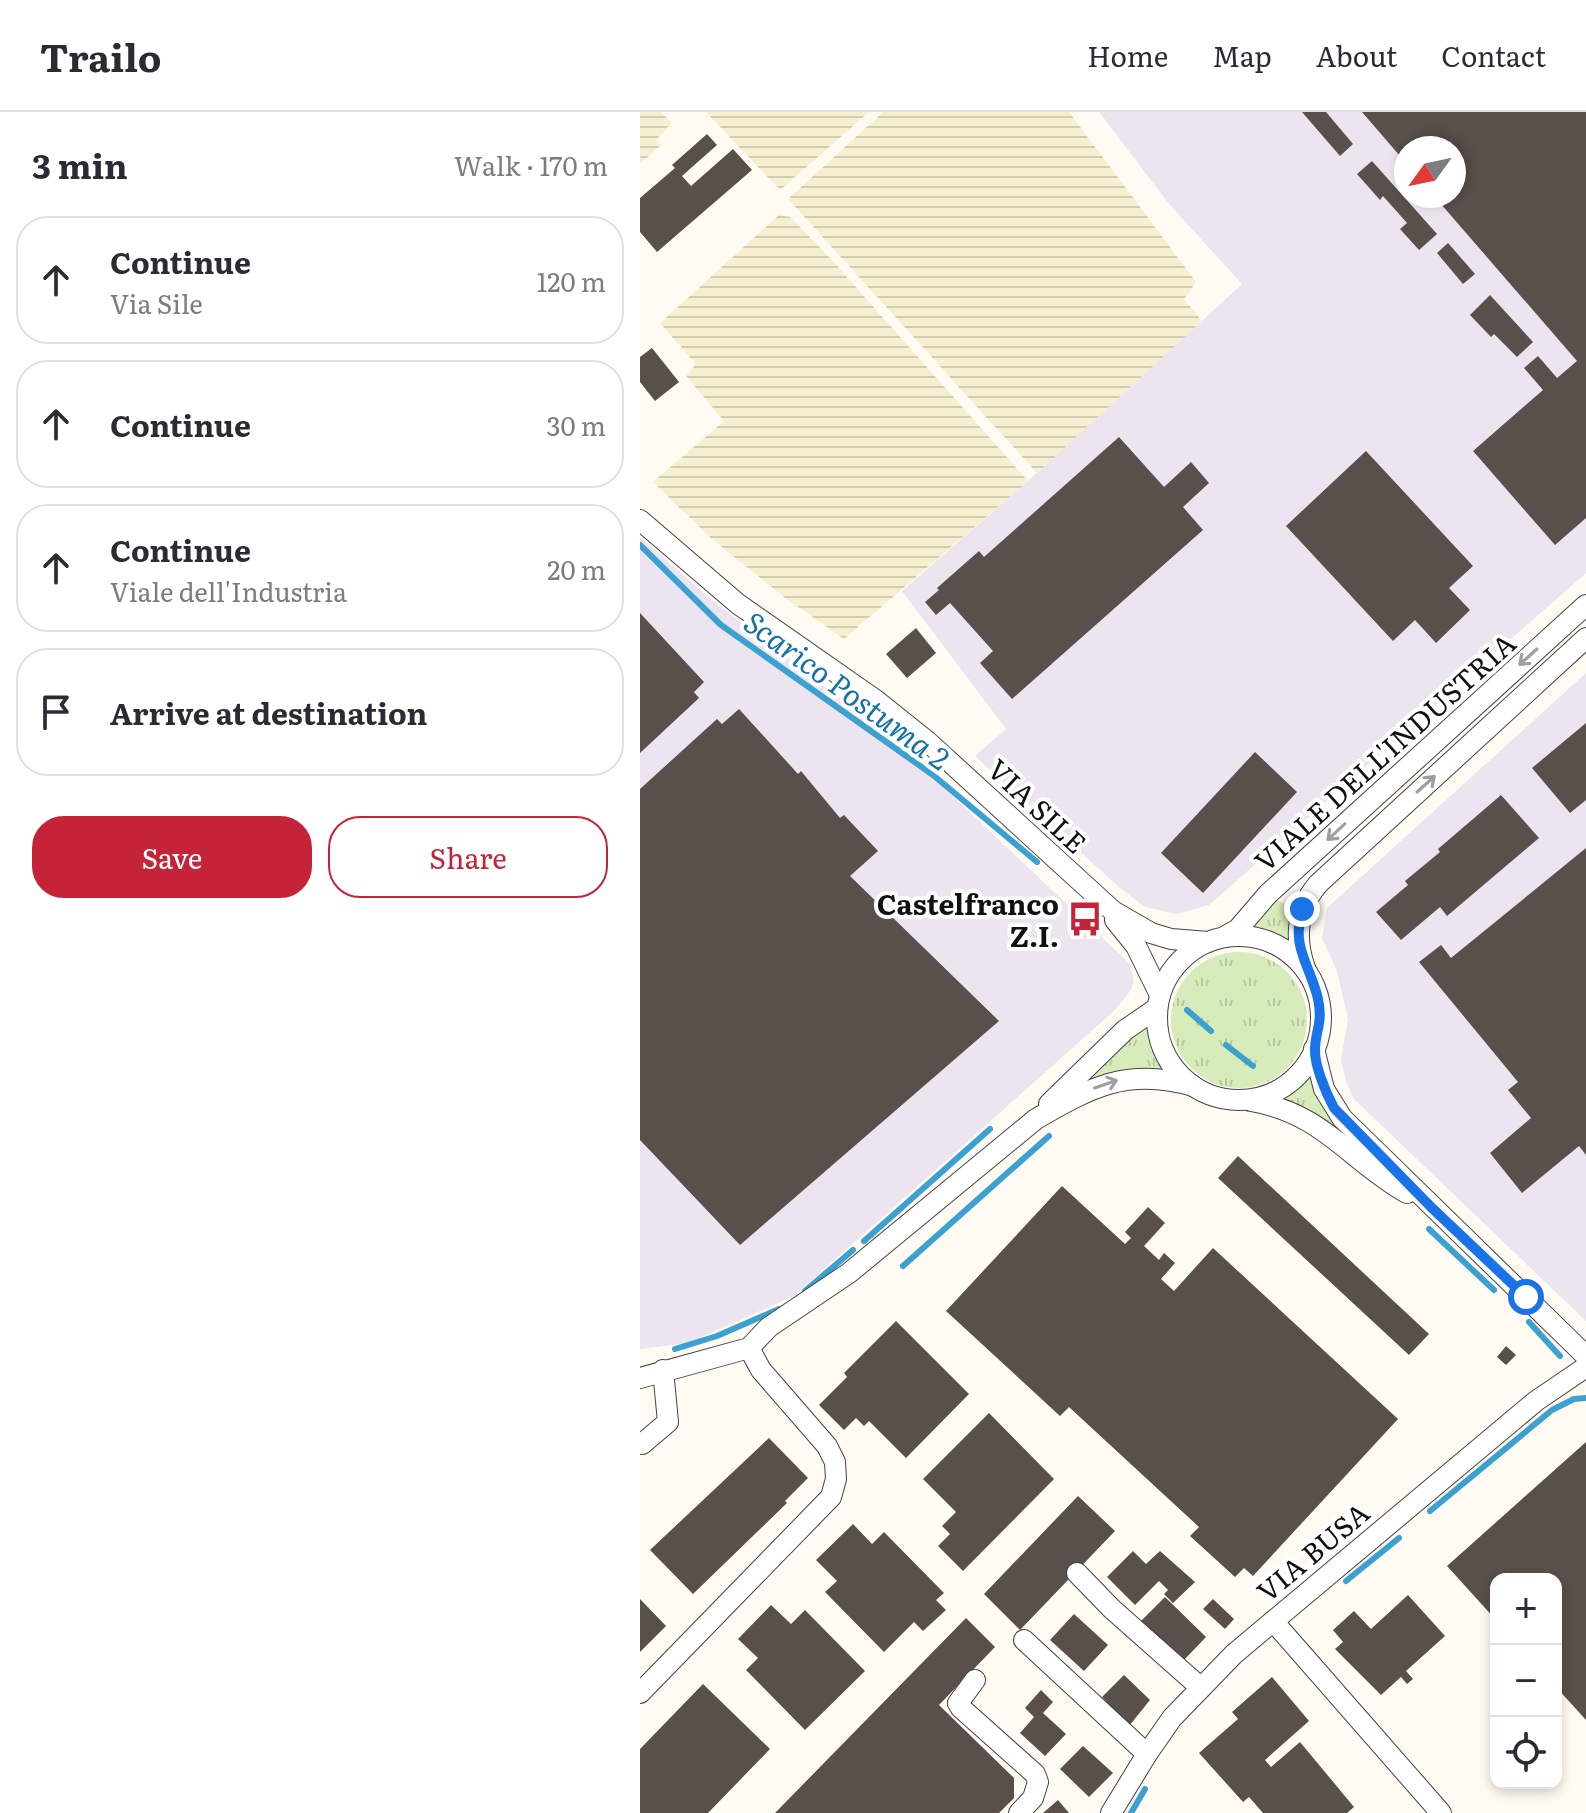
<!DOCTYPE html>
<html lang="en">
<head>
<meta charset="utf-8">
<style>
  body { margin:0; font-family:Literata,serif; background:#f7f7f7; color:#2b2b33 }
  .controls { position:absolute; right:24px; bottom:24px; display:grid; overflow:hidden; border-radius:16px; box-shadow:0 4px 12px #0003 }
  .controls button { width:72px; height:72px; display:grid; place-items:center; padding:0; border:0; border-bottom:2px solid #e1e1e2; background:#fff; color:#2b2b33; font:40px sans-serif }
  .compass { position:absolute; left:754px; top:24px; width:72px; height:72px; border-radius:50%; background:#fff; box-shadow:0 4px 12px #0003; rotate:237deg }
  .stop { position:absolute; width:24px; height:24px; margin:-18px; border:6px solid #1a73e8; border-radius:50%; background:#fff }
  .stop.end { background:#1a73e8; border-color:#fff; box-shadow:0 2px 8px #0008 }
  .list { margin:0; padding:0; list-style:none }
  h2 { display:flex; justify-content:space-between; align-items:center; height:104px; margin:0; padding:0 32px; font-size:34px }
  h2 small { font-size:26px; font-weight:400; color:#7c7c81 }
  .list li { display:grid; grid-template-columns:52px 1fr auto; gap:24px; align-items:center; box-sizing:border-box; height:128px; margin:0 16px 16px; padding:0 16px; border:2px solid #e1e1e2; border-radius:32px }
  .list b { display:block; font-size:30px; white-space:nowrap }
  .list p { margin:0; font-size:26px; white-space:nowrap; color:#7c7c81 }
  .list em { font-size:26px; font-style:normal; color:#7c7c81 }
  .actions { display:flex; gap:16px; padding:24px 32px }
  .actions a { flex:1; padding:18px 0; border:2px solid #c52338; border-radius:32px; text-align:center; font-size:28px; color:#c52338 }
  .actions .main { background:#c52338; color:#fff }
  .icon { flex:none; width:44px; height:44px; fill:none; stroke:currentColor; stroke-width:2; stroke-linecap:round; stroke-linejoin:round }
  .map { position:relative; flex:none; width:946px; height:1701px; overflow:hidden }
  header { display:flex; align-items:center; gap:48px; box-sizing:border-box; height:112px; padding:0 40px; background:#fff; border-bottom:2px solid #e1e1e2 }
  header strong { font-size:38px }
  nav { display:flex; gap:44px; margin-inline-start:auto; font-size:28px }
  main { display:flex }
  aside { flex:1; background:#fff }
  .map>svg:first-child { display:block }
</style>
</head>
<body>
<header>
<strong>Trailo</strong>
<nav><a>Home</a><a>Map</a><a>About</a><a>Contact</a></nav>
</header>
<main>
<aside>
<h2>3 min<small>Walk · 170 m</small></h2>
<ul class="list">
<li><svg class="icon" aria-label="ahead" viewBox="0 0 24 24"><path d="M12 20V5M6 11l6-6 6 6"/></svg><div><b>Continue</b><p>Via Sile</p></div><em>120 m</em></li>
<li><svg class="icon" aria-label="ahead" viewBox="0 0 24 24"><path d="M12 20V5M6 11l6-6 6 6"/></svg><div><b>Continue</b></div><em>30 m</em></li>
<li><svg class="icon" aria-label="ahead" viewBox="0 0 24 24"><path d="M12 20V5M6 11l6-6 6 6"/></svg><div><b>Continue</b><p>Viale dell'Industria</p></div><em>20 m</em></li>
<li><svg class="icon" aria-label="arrive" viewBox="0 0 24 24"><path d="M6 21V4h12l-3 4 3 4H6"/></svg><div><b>Arrive at destination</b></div></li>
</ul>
<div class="actions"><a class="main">Save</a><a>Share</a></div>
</aside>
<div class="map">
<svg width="946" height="1701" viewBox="0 0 946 1701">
  <defs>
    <pattern id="farmland-rules" width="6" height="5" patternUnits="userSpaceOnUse" patternTransform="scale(2)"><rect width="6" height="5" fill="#f6f0d1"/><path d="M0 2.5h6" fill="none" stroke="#d2cdb2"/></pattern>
    <pattern id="grass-tufts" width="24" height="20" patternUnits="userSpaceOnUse" patternTransform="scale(2)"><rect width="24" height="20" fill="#d8ebba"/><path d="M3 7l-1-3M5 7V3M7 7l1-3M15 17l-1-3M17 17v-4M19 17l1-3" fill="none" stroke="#b8c89f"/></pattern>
  </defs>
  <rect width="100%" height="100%" fill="#fffbf2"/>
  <g fill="#ece4ee" fill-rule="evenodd">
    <path d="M 459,0 L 946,0 L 946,461 L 569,793 L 536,802 L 505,795 L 480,776 L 335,644 L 366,617 L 262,479 L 388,369 L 602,172 L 530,93 ZM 766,36 L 814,36 L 814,84 L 766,84 Z"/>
    <polygon points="0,425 67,484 243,618 491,853 494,870 491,878 475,898 154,1184 48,1231 0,1237"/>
    <polygon points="946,561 946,1209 714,987 706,969 701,948 708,907 697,859 682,826 687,796"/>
  </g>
  <g fill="url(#farmland-rules)">
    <polygon points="0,0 20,0 32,10 16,28 21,33 0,52"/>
    <polygon points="66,0 229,0 140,78"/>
    <polygon points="243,0 429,0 556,170 544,187 562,209 397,361 148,87"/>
    <polygon points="139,103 150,105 190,146 388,369 204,527 144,485 72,427 13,370 84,309 46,264 56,252 20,211"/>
  </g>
  <g fill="url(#grass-tufts)">
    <polygon points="635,787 653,796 649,830 613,816"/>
    <circle cx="599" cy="908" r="68"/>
    <polygon points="507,912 511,937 522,960 414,990"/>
    <polygon points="674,962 709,1023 692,1019 640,991 659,977"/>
  </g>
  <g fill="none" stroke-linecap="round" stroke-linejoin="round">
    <g stroke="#3aa1d1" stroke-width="6">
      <polyline points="0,433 81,513 293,663 397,750"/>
      <polyline points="547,898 571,919"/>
      <polyline points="586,933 613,954"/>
      <polyline points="789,1117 854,1178"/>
      <polyline points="224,1129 350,1017"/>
      <polyline points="263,1154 409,1024"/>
      <polyline points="165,1179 213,1138"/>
      <polyline points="889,1210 920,1244"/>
      <polyline points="35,1237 77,1224 139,1197"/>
      <polyline points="790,1399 912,1298 934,1287 946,1286"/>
      <polyline points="706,1469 759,1426"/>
      <polyline points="491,1701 505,1677"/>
    </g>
  </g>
  <g fill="#594f4b">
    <polygon points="662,0 686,0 713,32 700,44"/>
    <polygon points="722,0 946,0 946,406 915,433 833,339 903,278 884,256 898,244 917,266 937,249 794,84 814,84 814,36 766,36 766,51"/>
    <polygon points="67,22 77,33 42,64 51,74 93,37 112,58 17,140 0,120 0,86 35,56 32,53"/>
    <polygon points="732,49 797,122 779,138 760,117 767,111 743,84 740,88 717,62"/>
    <polygon points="808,131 835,162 823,172 797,141"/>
    <polygon points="850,183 893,230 877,245 854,222 851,225 830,203"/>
    <polygon points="12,236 39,270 15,289 0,270 0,245"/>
    <polygon points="479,325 524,375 551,350 569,371 543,395 563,418 372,587 340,551 353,539 310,491 296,503 285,490 299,478 297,476 339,439 344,445"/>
    <polygon points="726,339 833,454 809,476 830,498 796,531 775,508 753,529 646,414"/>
    <polygon points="0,501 64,570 54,580 59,586 0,641"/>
    <polygon points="276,516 296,541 267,566 246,542"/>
    <polygon points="99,597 158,662 161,659 200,706 204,703 238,739 210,764 359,909 100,1133 0,1028 0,677 77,607 82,612"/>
    <polygon points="946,611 946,688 930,701 892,656"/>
    <polygon points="615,640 657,680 563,781 521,741"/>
    <polygon points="861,683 899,726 807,804 800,795 761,828 736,800 768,773 765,769 800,740 798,737"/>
    <polygon points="946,736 946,1043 939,1034 882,1081 850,1041 891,1006 868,978 878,970 779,850 801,833 811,846"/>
    <polygon points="598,1044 789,1222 769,1243 578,1066"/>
    <polygon points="422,1074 485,1132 491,1126 485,1120 508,1095 525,1111 504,1134 519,1148 524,1141 535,1151 521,1167 534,1179 573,1136 758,1307 613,1464 604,1456 595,1465 550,1424 559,1415 429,1295 420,1304 306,1199"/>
    <polygon points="256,1209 329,1282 266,1346 229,1309 224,1314 216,1306 204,1318 179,1293 207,1265 204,1261"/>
    <polygon points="866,1234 876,1243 866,1253 857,1245"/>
    <polygon points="349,1301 414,1367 323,1459 298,1434 310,1422 302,1414 316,1400 283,1367"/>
    <polygon points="129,1326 168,1366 145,1389 147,1391 53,1482 10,1438"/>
    <polygon points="946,1330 946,1608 916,1575 916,1467 856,1467 856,1508 807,1454"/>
    <polygon points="438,1384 475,1419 380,1518 344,1482"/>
    <polygon points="213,1412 232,1432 244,1420 304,1481 296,1488 306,1498 283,1519 274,1510 244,1540 185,1480 197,1469 176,1448"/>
    <polygon points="493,1439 506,1452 520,1439 555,1470 533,1491 524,1482 528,1478 519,1469 495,1493 467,1465"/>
    <polygon points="768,1483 805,1524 766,1559 773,1567 767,1572 761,1565 741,1583 695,1537 703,1530 693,1518 714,1499 731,1517"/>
    <polygon points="525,1485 566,1525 543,1549 501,1509"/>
    <polygon points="0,1487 26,1514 0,1540"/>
    <polygon points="573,1487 594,1507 585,1517 563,1497"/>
    <polygon points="131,1493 151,1512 165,1498 225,1559 165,1618 106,1558 118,1546 98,1527"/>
    <polygon points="434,1502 468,1533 444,1559 410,1528"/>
    <polygon points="326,1506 355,1535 299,1593 374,1666 374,1686 359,1701 135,1701"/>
    <polygon points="484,1563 510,1588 489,1614 462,1585"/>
    <polygon points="632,1565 669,1609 625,1648 631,1655 660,1630 714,1695 707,1701 623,1701 609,1685 603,1690 559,1641 598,1607 592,1600"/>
    <polygon points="63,1572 130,1637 68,1701 0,1701 0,1637"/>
    <polygon points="401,1578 413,1590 403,1601 426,1622 405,1644 380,1621 394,1605 385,1596"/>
    <polygon points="443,1634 473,1661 449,1685 420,1657"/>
    <polygon points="418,1688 429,1701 403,1701"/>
  </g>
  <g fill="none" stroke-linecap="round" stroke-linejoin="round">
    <g stroke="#434343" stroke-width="22">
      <g id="minor">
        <polyline points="0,408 98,492 237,589 287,629 473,799 511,821 531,827 568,830"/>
        <polyline points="475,808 496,834 520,883"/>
        <circle cx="599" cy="906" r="82"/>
        <polyline points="584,825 598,817 628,782 946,493"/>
        <path d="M 665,856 C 654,825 657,797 678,772 L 946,526"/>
        <polyline points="674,937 684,977 702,1006 946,1244"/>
        <path d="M 611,989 C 683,1001 709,1048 767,1081"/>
        <polyline points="409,992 485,918 517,896"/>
        <path d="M 0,1266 L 109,1236 L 129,1215 L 209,1161 L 396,1007 C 451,975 488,955 553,974"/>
        <polyline points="2,1332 28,1310 23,1258"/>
        <polyline points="437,1461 472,1497 560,1575"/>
        <polyline points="633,1509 801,1701"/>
        <polyline points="384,1528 507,1642"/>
        <polyline points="335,1568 318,1591 321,1596 395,1662 398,1670 393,1686 379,1701"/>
        <polyline points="0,1581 191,1385 196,1367 195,1350 187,1334 121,1258 109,1236"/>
        <polyline points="471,1701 507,1642 532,1606 594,1542 896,1289 946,1255"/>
      </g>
    </g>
    <use href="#minor" stroke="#fff" stroke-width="20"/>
  </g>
  <defs><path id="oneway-shaft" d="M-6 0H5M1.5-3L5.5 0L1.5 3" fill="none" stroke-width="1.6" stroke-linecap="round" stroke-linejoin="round" transform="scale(2)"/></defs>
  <g stroke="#9f9f9f">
    <use href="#oneway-shaft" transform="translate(888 545) rotate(138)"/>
    <use href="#oneway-shaft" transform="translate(786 672) rotate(-42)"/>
    <use href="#oneway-shaft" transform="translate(696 720) rotate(137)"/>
    <use href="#oneway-shaft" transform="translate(466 972) rotate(-19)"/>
  </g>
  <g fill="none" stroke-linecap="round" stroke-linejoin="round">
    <path stroke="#1a73e8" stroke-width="10" d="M 662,797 C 651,837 670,852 678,887 C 683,910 676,917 675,936 C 674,953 686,981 694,996 L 792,1096 L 886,1185"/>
  </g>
  <defs>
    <g id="bus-bare" transform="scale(2.76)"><path d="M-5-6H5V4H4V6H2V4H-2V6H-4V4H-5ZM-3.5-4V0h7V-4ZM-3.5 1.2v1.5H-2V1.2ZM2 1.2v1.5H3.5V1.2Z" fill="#c52338" stroke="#fff" stroke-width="2.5" paint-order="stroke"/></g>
  </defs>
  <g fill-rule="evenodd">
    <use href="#bus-bare" x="445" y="807"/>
  </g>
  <g text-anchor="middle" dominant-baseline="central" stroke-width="8" stroke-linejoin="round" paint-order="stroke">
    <g font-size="28" fill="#101010" stroke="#fff">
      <text transform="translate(744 639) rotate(-42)">VIALE DELL'INDUSTRIA</text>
      <text transform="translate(398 693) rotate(43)">VIA SILE</text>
      <text transform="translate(672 1439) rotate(-40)">VIA BUSA</text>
    </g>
    <g font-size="28" font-weight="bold" fill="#101010" stroke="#fff" text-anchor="end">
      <text x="419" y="791">Castelfranco<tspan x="419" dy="32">Z.I.</tspan></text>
    </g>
    <g font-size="30" font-style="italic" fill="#1472a6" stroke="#fff">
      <text transform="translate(208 577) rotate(36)">Scarico Postuma 2</text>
    </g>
  </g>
</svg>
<div class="controls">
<button>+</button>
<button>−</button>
<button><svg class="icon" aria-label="locate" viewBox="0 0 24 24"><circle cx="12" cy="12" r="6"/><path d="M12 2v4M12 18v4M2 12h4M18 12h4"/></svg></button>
</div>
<svg class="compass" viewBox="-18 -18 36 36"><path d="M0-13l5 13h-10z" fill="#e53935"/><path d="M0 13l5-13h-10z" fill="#7c7c81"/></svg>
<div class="stop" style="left:886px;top:1185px"></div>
<div class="stop end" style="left:662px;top:797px"></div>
</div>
</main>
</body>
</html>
